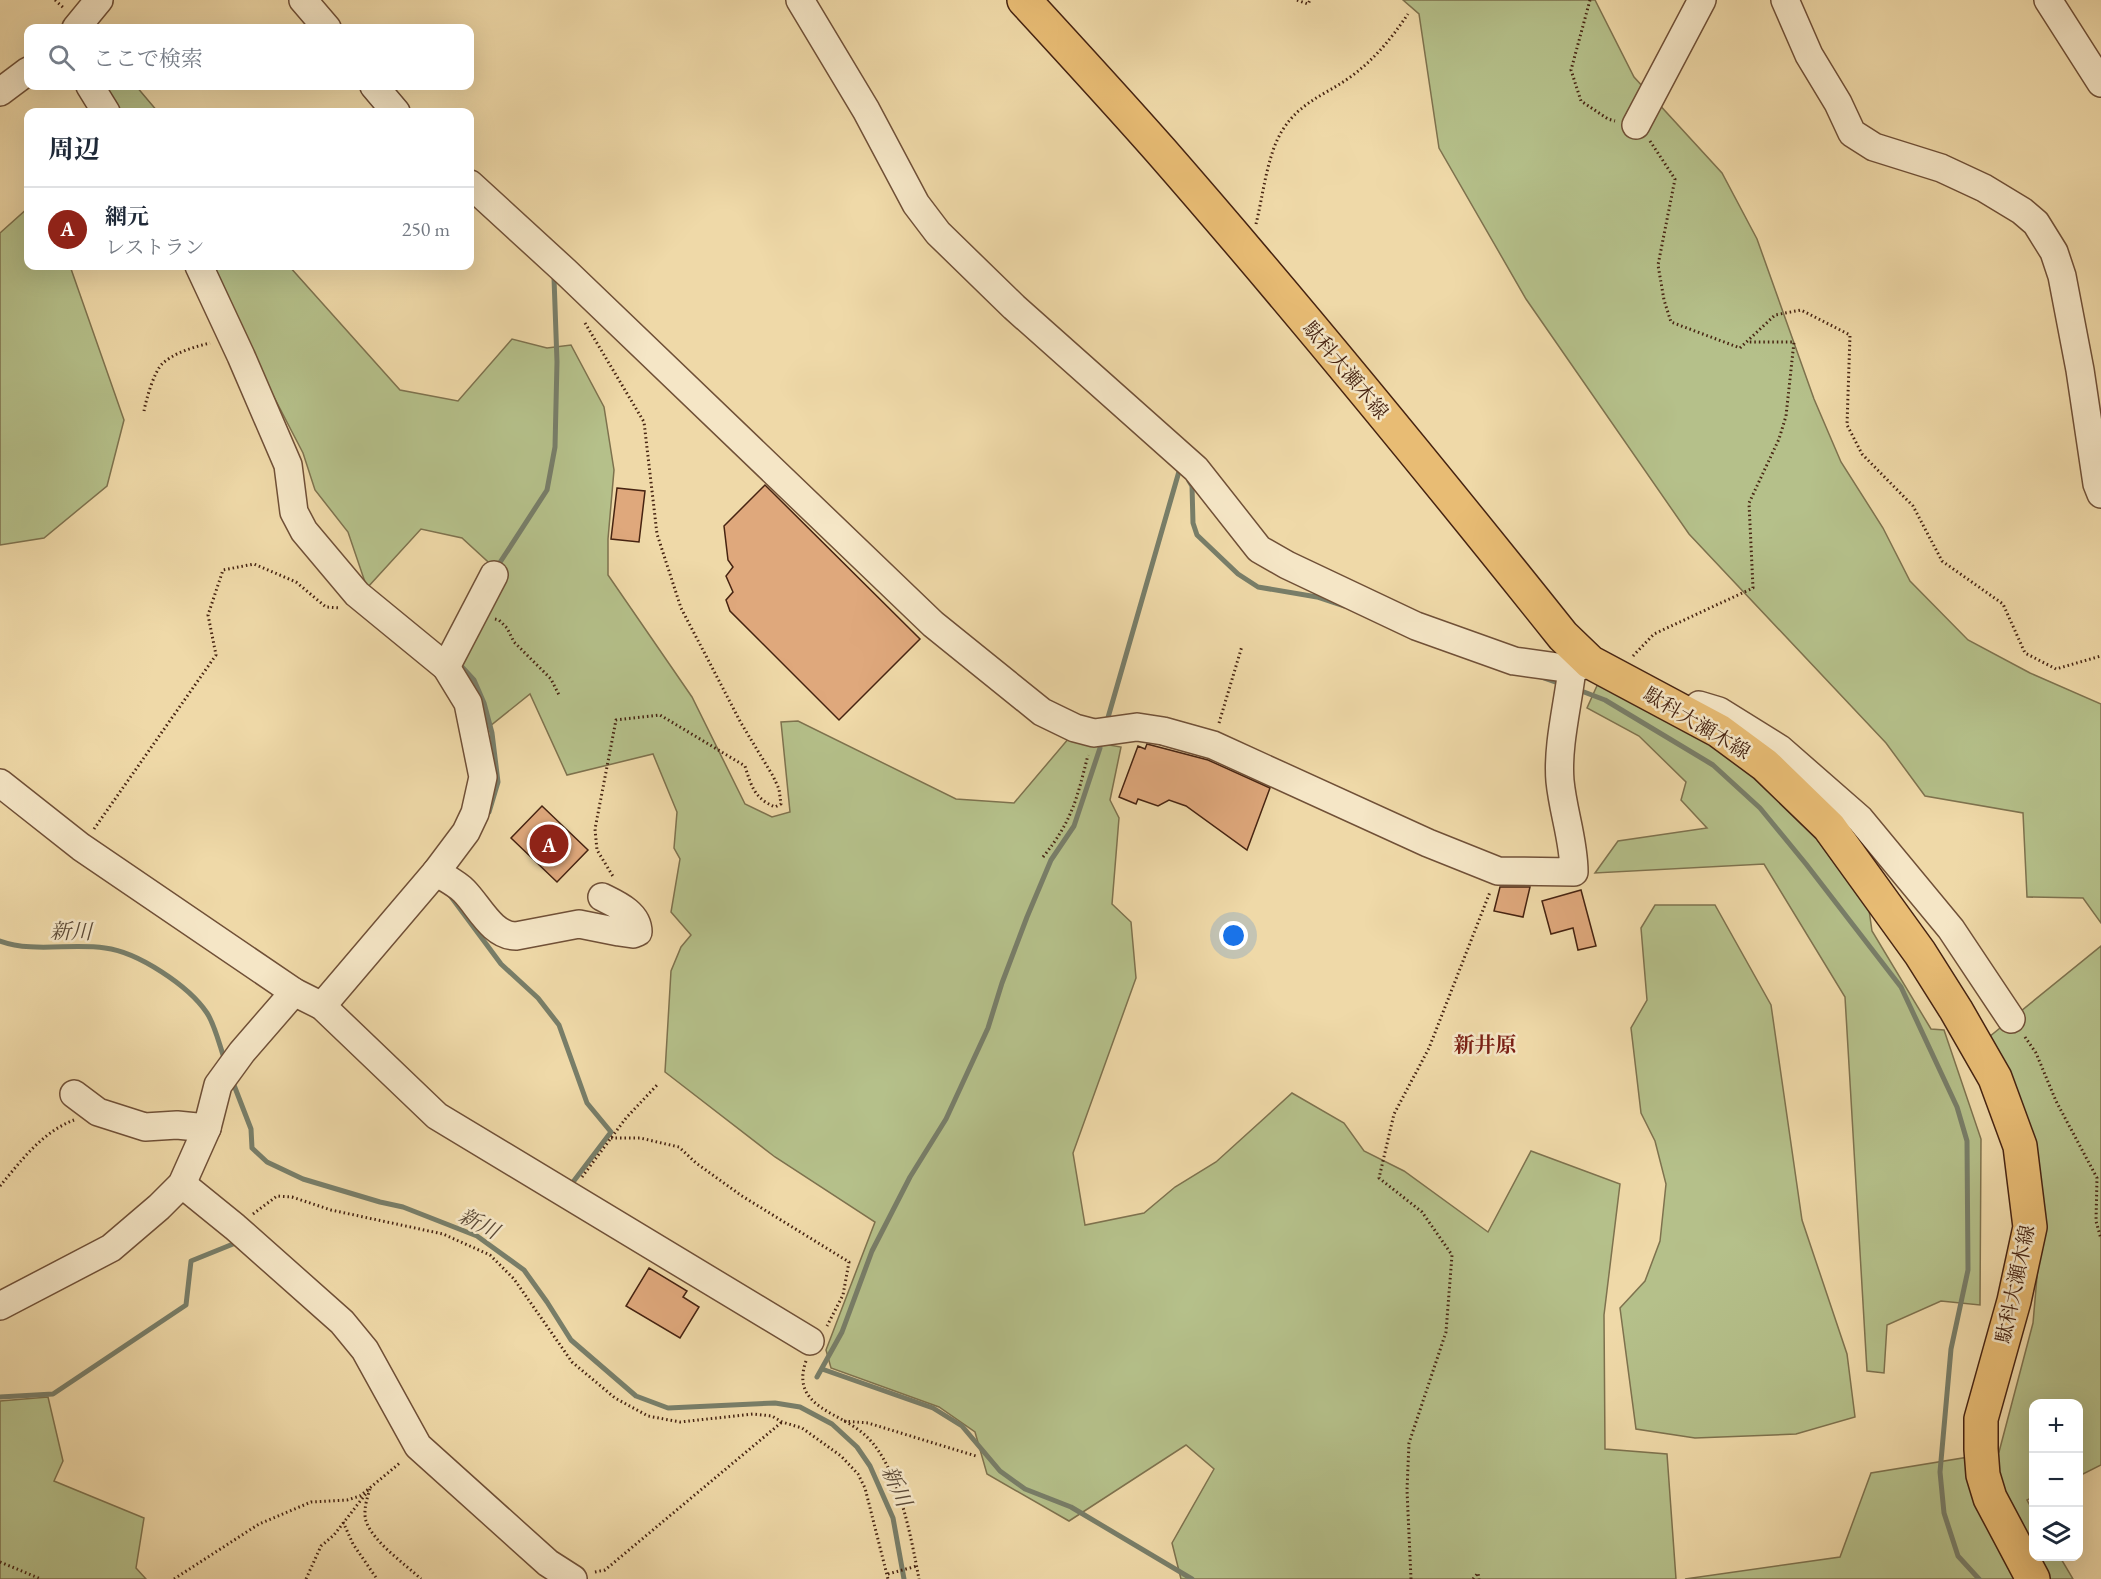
<!DOCTYPE html>
<html lang="ja">
<head>
<meta charset="utf-8">
<style>
  body { margin:0; font-family:"EB Garamond","Noto Serif JP",serif; background:#f6f6f7; color:#1f2937 }
  .controls { position:absolute; right:18px; bottom:18px; display:grid; overflow:hidden; border-radius:12px; box-shadow:0 6px 24px #0002 }
  .controls button { width:54px; height:54px; display:grid; place-items:center; padding:0; border:0; border-bottom:2px solid #e0e1e3; background:#fff; color:#1f2937; font:30px sans-serif }
  .you { position:absolute; left:1234px; top:936px; width:21px; height:21px; margin:-15px; border:4px solid #fff; border-radius:50%; background:#1a73e8; box-shadow:0 0 0 9px #1a73e833 }
  .badge { display:grid; place-items:center; width:39px; height:39px; border-radius:50%; background:#8f2418; color:#fff; font-size:20px; font-weight:700 }
  .pin { position:absolute; translate:-50% -50%; border:3px solid #fff; box-shadow:0 2px 6px #0006 }
  .list { margin:0; padding:0; list-style:none }
  h2 { display:flex; justify-content:space-between; align-items:center; height:78px; margin:0; padding:0 24px; font-size:26px }
  h2 small { font-size:20px; font-weight:400; color:#747a83 }
  .list li { display:grid; grid-template-columns:39px 1fr auto; gap:18px; align-items:center; box-sizing:border-box; height:84px; padding:0 24px; border-top:2px solid #e0e1e3 }
  .list b { display:block; font-size:22px; white-space:nowrap }
  .list p { margin:0; font-size:20px; white-space:nowrap; color:#747a83 }
  .list em { font-size:20px; font-style:normal; color:#747a83 }
  .icon { flex:none; width:33px; height:33px; fill:none; stroke:currentColor; stroke-width:2; stroke-linecap:round; stroke-linejoin:round }
  .map { position:relative; flex:none; width:2101px; height:1579px; overflow:hidden }
  .search { position:absolute; background:#fff; box-shadow:0 6px 24px #0002; left:24px; top:24px; width:450px; height:66px; display:flex; align-items:center; gap:15px; box-sizing:border-box; padding:0 21px; border-radius:12px; color:#747a83; font-size:22px }
  .panel { position:absolute; background:#fff; box-shadow:0 6px 24px #0002; left:24px; top:108px; width:450px; height:162px; border-radius:12px }
  .map>svg:first-child { display:block }
</style>
</head>
<body>
<div class="map">
<svg width="2101" height="1579" viewBox="0 0 2101 1579">
  <rect width="100%" height="100%" fill="#efd9a8"/>
  <filter id="stains"><feTurbulence type="fractalNoise" baseFrequency=".00333" numOctaves="4"/><feColorMatrix values="0 0 0 0 .2 0 0 0 0 .09 0 0 0 0 .02 0 0 0 .5 -.17"/></filter>
  <radialGradient id="worn" r=".72"><stop offset=".6" stop-color="#630" stop-opacity="0"/><stop offset="1" stop-color="#630" stop-opacity=".3"/></radialGradient>
  <g fill="#b5c08a" stroke="#7e724e" stroke-width="1.5">
    <polygon points="1403,0 1595,0 1634,77 1722,173 1757,239 1814,399 1841,462 1883,528 1910,581 1968,640 2030,673 2101,704 2101,923 2083,898 2027,897 2023,813 1925,796 1886,743 1689,534 1526,299 1439,148 1419,14"/>
    <polygon points="98,86 136,86 158,112 115,112"/>
    <polygon points="28,208 28,266 70,266 124,420 107,486 44,538 0,545 0,233"/>
    <polygon points="206,266 289,266 400,390 458,401 512,339 547,348 571,345 604,407 614,470 608,539 608,575 692,697 745,804 772,817 790,812 781,722 798,721 956,799 1014,803 1069,738 1121,747 1110,800 1119,818 1112,904 1131,922 1136,978 1073,1153 1085,1225 1144,1213 1175,1187 1216,1162 1292,1093 1344,1123 1364,1151 1404,1171 1488,1232 1531,1151 1620,1184 1604,1315 1605,1449 1667,1454 1676,1579 1181,1579 1172,1543 1214,1469 1186,1445 1069,1521 987,1474 975,1432 939,1407 831,1368 826,1350 875,1222 775,1157 665,1072 671,971 681,947 691,935 671,912 680,859 674,848 677,812 653,754 567,775 530,694 485,730 451,664 499,572 462,538 421,529 367,588 348,532 315,490 303,453"/>
    <polygon points="1600,679 1753,768 1811,831 1869,910 1872,931 1931,1029 1944,1030 1981,1139 1980,1305 1941,1301 1887,1325 1884,1373 1867,1371 1845,997 1764,864 1595,873 1618,841 1707,828 1681,800 1686,782 1639,736 1587,708"/>
    <polygon points="1655,905 1715,905 1771,1005 1802,1220 1847,1354 1855,1417 1796,1434 1695,1438 1636,1429 1620,1308 1645,1281 1660,1241 1666,1184 1655,1141 1641,1113 1631,1028 1647,1000 1641,928"/>
    <polygon points="2101,946 2101,1465 2079,1476 2078,1404 2034,1404 2033,1497 2027,1500 2033,1511 2034,1556 2060,1557 2073,1579 1685,1579 1840,1557 1871,1473 1999,1452 2033,1323 2040,1242 1989,1037"/>
    <polygon points="48,1397 63,1461 54,1481 144,1518 136,1568 146,1579 0,1579 0,1401"/>
  </g>
  <g fill="none" stroke-linecap="round" stroke-linejoin="round">
    <g stroke="#787e69" stroke-width="5">
      <polyline points="1189,481 1192,486 1193,523 1197,535 1238,574 1258,587 1317,597 1344,606"/>
      <polyline points="497,567 547,490 555,447 557,362 554,278"/>
      <polyline points="462,667 474,680 484,703 492,733 498,782 489,812"/>
      <polyline points="1541,677 1561,684"/>
      <polyline points="1584,692 1605,700 1713,765 1760,808 1806,864 1901,987 1957,1107 1967,1141 1968,1270 1951,1349 1940,1472 1944,1513 1958,1556 1979,1579"/>
      <polyline points="1107,721 1180,468"/>
      <polyline points="449,894 501,964 538,998 559,1025 587,1103 611,1132 570,1186"/>
      <path d="M 0,941 C 33,953 70,943 105,948 C 138,952 189,986 207,1013 C 215,1025 220,1047 225,1061"/>
      <polyline points="232,1080 251,1129 252,1148 267,1162 303,1179 380,1202 403,1207 477,1236 524,1270 547,1302 571,1340 636,1396 668,1408 775,1403 800,1407 832,1424 857,1447 870,1466 893,1518 904,1579"/>
      <polyline points="822,1369 933,1408 962,1426 1000,1471 1025,1489 1071,1507 1192,1579"/>
      <polyline points="817,1377 842,1332 872,1251 910,1177 946,1119 988,1028 1002,983 1027,917 1051,860 1074,826 1100,748"/>
      <polyline points="0,1397 53,1394 186,1305 191,1261 238,1242"/>
    </g>
  </g>
  <g fill="#dfa87c" stroke="#462311" stroke-width="1.5">
    <polygon points="765,485 920,639 839,720 730,611 726,600 733,592 726,576 733,567 728,560 724,526"/>
    <polygon points="617,488 645,491 639,542 611,539"/>
    <polygon points="1147,744 1208,760 1270,788 1247,850 1186,806 1169,800 1158,806 1138,799 1136,804 1119,797 1138,746 1145,749"/>
    <polygon points="542,806 588,850 557,882 511,838"/>
    <polygon points="1500,887 1530,887 1523,917 1494,911"/>
    <polygon points="1581,890 1596,946 1578,950 1573,928 1551,934 1542,901"/>
    <polygon points="649,1268 687,1291 683,1297 699,1307 680,1338 626,1306"/>
  </g>
  <g fill="none" stroke-linecap="round" stroke-linejoin="round">
    <g stroke="#705037" stroke-width="30">
      <g id="minor">
        <polyline points="303,0 327,28"/>
        <polyline points="800,0 866,110 916,204 938,233 1014,307 1196,469 1259,549 1287,565 1416,626 1514,661 1572,669 1590,663"/>
        <polyline points="1785,0 1809,55 1838,103 1852,133 1874,147 1941,168 1984,188 2022,211 2036,223 2054,252 2062,276 2080,370 2097,484 2101,494"/>
        <polyline points="2048,0 2101,83"/>
        <polyline points="76,28 99,0"/>
        <polyline points="90,86 106,112"/>
        <polyline points="374,86 396,112"/>
        <polyline points="0,92 28,71"/>
        <polyline points="1636,125 1702,0"/>
        <path d="M 470,184 L 566,272 L 933,624 L 1042,712 L 1075,728 L 1094,733 L 1137,727 L 1163,731 L 1213,745 L 1428,843 L 1498,871 L 1574,872 C 1574,841 1563,812 1560,781 C 1557,746 1568,704 1572,669"/>
        <polyline points="199,266 241,356 288,465 294,512 304,531 357,594 446,667 468,703 483,777 475,813 466,832 436,872 322,1006"/>
        <polyline points="446,667 494,575"/>
        <polyline points="1689,715 1699,705 1719,711 1780,749 1860,819 1951,929 2011,1019"/>
        <polyline points="0,783 81,847 294,992 322,1006 437,1116 810,1341"/>
        <path d="M 436,872 C 445,878 456,883 464,891 C 479,906 492,936 516,936 L 579,924 L 619,932 L 633,934 L 638,932 C 638,913 616,904 602,897"/>
        <polyline points="74,1094 98,1112 145,1127 177,1125 207,1128"/>
        <polyline points="182,1184 235,1227 342,1322 365,1350 418,1446 548,1563 573,1579"/>
        <polyline points="0,1306 111,1248 159,1207 182,1184 207,1128 218,1085 242,1052 294,992"/>
      </g>
    </g>
    <g stroke="#462311" stroke-width="36">
      <path id="major" d="M 1024,0 C 1070,50 1116,100 1161,151 C 1299,309 1432,472 1563,636 L 1590,662 L 1719,731 L 1765,765 L 1829,827 L 1920,953 L 1956,1010 L 1995,1078 L 2020,1146 L 2030,1227 L 2014,1301 L 1981,1419 L 1981,1449 L 1983,1475 L 1990,1498 L 2033,1579"/>
    </g>
    <g stroke="#462311" stroke-width="3" stroke-dasharray="1.5 3" stroke-linecap="butt">
      <polyline points="55,0 65,9"/>
      <polyline points="1297,0 1308,4 1310,0"/>
      <polyline points="1590,0 1571,70 1581,101 1608,119 1615,121"/>
      <polyline points="1650,141 1675,179 1658,265 1664,300 1671,322 1740,348 1775,315 1801,310 1850,335 1847,425 1862,454 1913,506 1942,561 2003,604 2025,653 2056,669 2101,656"/>
      <path d="M 1256,224 C 1263,196 1267,155 1282,131 C 1300,102 1323,96 1349,78 C 1374,60 1391,39 1408,14"/>
      <path d="M 585,323 L 644,422 L 657,534 L 681,608 L 741,723 L 773,776 L 779,789 L 781,804 L 775,807 C 755,799 751,786 745,766 L 660,715 L 616,720 L 595,829 L 597,850 L 614,878"/>
      <path d="M 144,411 C 146,400 154,371 163,363 C 176,352 194,347 210,343"/>
      <polyline points="495,619 499,620 507,628 514,642 551,679 559,695"/>
      <polyline points="1633,656 1654,634 1753,588 1749,503 1779,439 1786,416 1794,342 1747,342"/>
      <polyline points="1219,723 1242,646"/>
      <polyline points="94,829 216,655 208,615 223,570 254,564 296,582 326,607 340,608"/>
      <path d="M 1043,857 C 1072,821 1077,799 1088,755"/>
      <polyline points="2025,1037 2036,1053 2056,1101 2097,1178 2096,1221 2101,1239"/>
      <polyline points="611,1138 640,1138 679,1147 696,1163 742,1196 849,1262 843,1295 827,1326"/>
      <polyline points="582,1177 626,1118 658,1084"/>
      <path d="M 0,1186 C 21,1161 42,1132 74,1120"/>
      <polyline points="253,1214 277,1196 292,1197 331,1210 443,1234 490,1255 514,1279 572,1362 615,1398 648,1416 680,1422 753,1414 772,1416 782,1422 802,1428 841,1456 858,1474 865,1488 888,1579"/>
      <path d="M 806,1361 C 789,1409 844,1412 868,1438 C 899,1469 911,1537 919,1579"/>
      <polyline points="844,1421 868,1423 976,1456"/>
      <path d="M 370,1489 C 367,1498 363,1511 366,1521 C 373,1542 405,1564 421,1579"/>
      <polyline points="343,1522 353,1544 377,1579"/>
      <polyline points="0,1562 41,1579"/>
      <polyline points="595,1572 605,1570 782,1422"/>
      <polyline points="888,1574 917,1566"/>
      <polyline points="174,1579 259,1524 311,1502 347,1500 360,1496 401,1462"/>
      <polyline points="306,1579 321,1546 334,1535 368,1491"/>
      <polyline points="1411,1579 1407,1490 1409,1443 1446,1332 1452,1255 1422,1212 1379,1178 1394,1114 1429,1048 1490,892"/>
      <polyline points="1473,1579 1478,1573 1479,1579"/>
    </g>
    <use href="#minor" stroke="#f5e6c6" stroke-width="27"/>
    <use href="#major" stroke="#e8bc74" stroke-width="33"/>
  </g>
  <g text-anchor="middle" dominant-baseline="central" stroke-width="5" stroke-linejoin="round" paint-order="stroke">
    <g font-size="20" fill="#462311" stroke="#f5e6c6">
      <text transform="translate(1346 370) rotate(50)">駄科大瀬木線</text>
      <text transform="translate(1697 723) rotate(31)">駄科大瀬木線</text>
      <text transform="translate(2015 1284) rotate(-78)">駄科大瀬木線</text>
    </g>
    <g font-size="21" font-style="italic" fill="#5b4936" stroke="#f5e6c6">
      <text transform="translate(71 931) rotate(1)">新川</text>
      <text transform="translate(479 1223) rotate(27)">新川</text>
      <text transform="translate(897 1486) rotate(66)">新川</text>
    </g>
    <g font-size="21" font-weight="bold" fill="#7a1f14" stroke="#f5e6c6">
      <text x="1485" y="1044">新井原</text>
    </g>
  </g>
  <rect width="100%" height="100%" filter="url(#stains)"/>
  <rect width="100%" height="100%" fill="url(#worn)"/>
</svg>
<div class="controls">
<button>+</button>
<button>−</button>
<button><svg class="icon" aria-label="layers" viewBox="0 0 24 24"><path d="M12 4l9 5-9 5-9-5zM3 14l9 5 9-5"/></svg></button>
</div>
<div class="you"></div>
<div class="pin badge" style="left:549px;top:844px">A</div>
<div class="search"><svg class="icon" aria-label="search" viewBox="0 0 24 24"><circle cx="10" cy="10" r="6"/><path d="M15 15l6 6"/></svg>ここで検索</div>
<section class="panel">
<h2>周辺<small></small></h2>
<ul class="list">
<li><span class="badge">A</span><div><b>網元</b><p>レストラン</p></div><em>250 m</em></li>
</ul>
</section>
</div>
</body>
</html>
